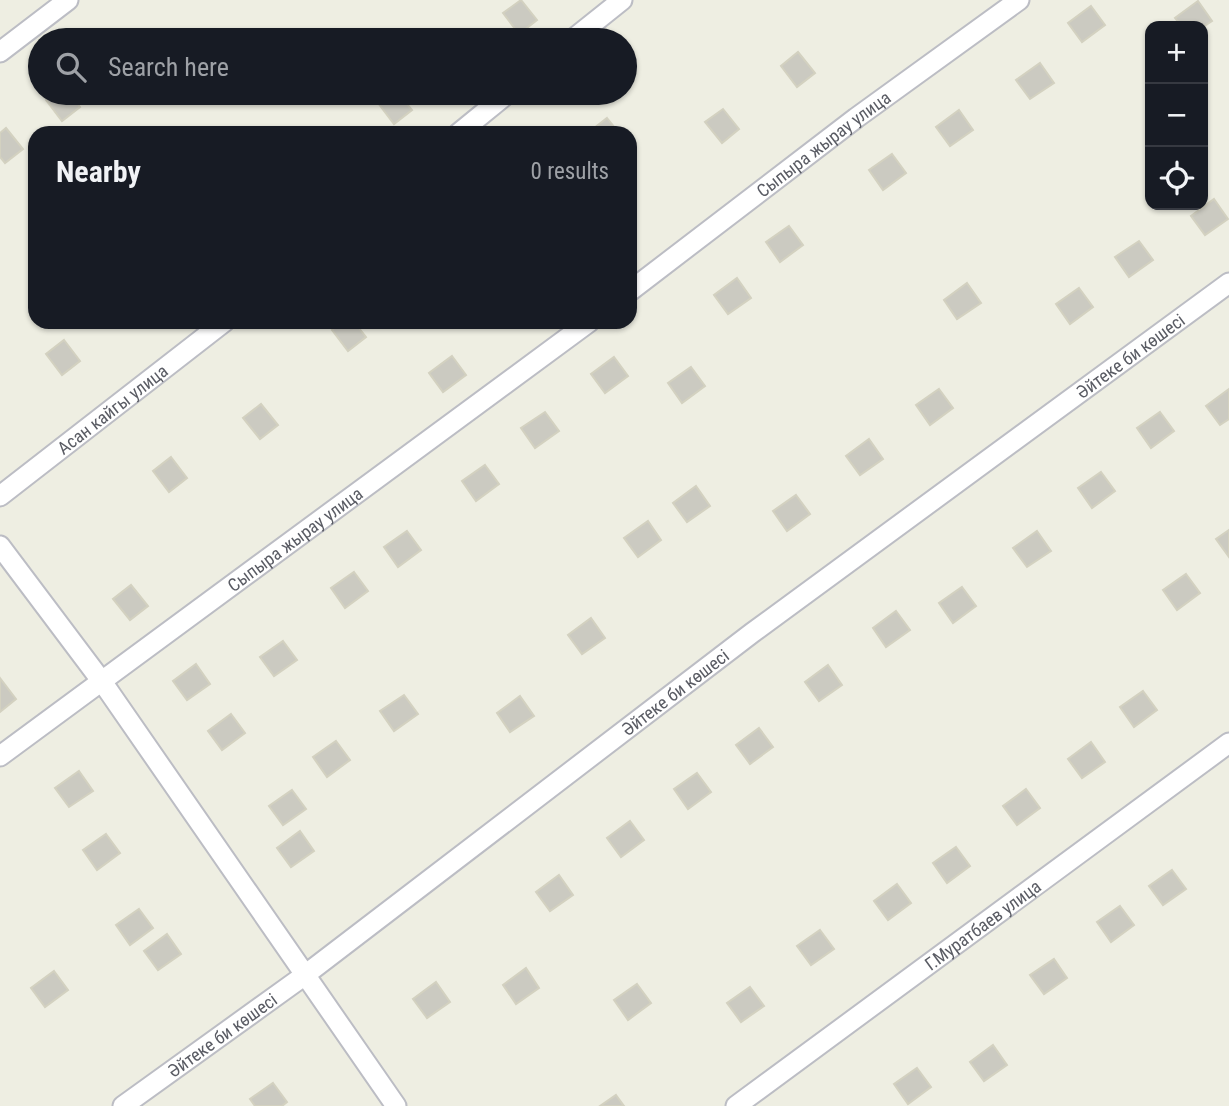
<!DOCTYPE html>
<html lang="en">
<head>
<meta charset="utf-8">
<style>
  body { margin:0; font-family:"Roboto Condensed",sans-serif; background:#242831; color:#f1f3f6 }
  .controls { position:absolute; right:21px; top:21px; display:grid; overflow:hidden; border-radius:14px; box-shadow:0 2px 5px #0004 }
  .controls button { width:63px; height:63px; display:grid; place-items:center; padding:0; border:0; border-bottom:2px solid #363941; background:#171b24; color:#f1f3f6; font:35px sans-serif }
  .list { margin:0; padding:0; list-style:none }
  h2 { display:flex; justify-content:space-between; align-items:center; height:91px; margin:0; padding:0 28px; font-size:30px }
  h2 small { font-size:23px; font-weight:400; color:#9ea1a6 }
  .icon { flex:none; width:38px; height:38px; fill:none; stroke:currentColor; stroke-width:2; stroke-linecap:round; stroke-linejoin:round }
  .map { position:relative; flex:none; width:1229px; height:1106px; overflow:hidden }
  .search { position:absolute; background:#171b24; box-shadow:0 2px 5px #0004; left:28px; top:28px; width:609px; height:77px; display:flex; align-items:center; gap:18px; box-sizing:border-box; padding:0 24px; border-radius:38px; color:#9ea1a6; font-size:26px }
  .panel { position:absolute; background:#171b24; box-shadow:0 2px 5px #0004; left:28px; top:126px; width:609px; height:203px; border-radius:21px }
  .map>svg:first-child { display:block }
</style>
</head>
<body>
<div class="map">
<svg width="1229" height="1106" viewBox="0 0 1229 1106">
  <rect width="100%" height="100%" fill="#eeeee2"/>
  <g fill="#cbcac1" stroke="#d3d1c0" stroke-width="2">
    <polygon points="521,0 537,20 519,34 503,13"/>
    <polygon points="1198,1 1212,21 1203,27 1182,26 1175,18"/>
    <polygon points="1091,6 1105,25 1082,42 1068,23"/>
    <polygon points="798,52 815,73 797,87 781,66"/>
    <polygon points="1040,63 1054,83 1030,99 1016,80"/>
    <polygon points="55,93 69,93 80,107 62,121 46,100"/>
    <polygon points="390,93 398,93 412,110 394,124 378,103"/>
    <polygon points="723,109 739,129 722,143 705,122"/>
    <polygon points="959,110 973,130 950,146 936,127"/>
    <polygon points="607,118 619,133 590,133 589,132"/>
    <polygon points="6,128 23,149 5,163 0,157 0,133"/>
    <polygon points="892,154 906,173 883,190 869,170"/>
    <polygon points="1214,199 1228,219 1205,235 1191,216"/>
    <polygon points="789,226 803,245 780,262 766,242"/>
    <polygon points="1139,241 1153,260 1129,277 1115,257"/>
    <polygon points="737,278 751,298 728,314 714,295"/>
    <polygon points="967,283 981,303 957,319 944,300"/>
    <polygon points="1079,288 1093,307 1070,324 1056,304"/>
    <polygon points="343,322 354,322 366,337 348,351 332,330"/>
    <polygon points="64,340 80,361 62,375 46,354"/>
    <polygon points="452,356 466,375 443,392 429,373"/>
    <polygon points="614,357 628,376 605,393 591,374"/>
    <polygon points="691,367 705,386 682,403 668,383"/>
    <polygon points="939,389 953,408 930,425 916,405"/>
    <polygon points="1229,389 1229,419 1220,425 1206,406"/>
    <polygon points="261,404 278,425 260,439 243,418"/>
    <polygon points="545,412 559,431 535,448 521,428"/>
    <polygon points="1160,412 1174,431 1151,448 1137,428"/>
    <polygon points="869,439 883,459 860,475 846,456"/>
    <polygon points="171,457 187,478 169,492 153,471"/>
    <polygon points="485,465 499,484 476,501 462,481"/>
    <polygon points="1101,472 1115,491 1092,508 1078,488"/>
    <polygon points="696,486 710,506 687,522 673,503"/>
    <polygon points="796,495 810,514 787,531 773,511"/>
    <polygon points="648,521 661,540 638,557 624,538"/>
    <polygon points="1229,530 1229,557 1216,539"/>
    <polygon points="407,531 421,550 398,567 384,547"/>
    <polygon points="1037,531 1051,551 1027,567 1013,548"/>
    <polygon points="354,572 368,591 345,608 331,588"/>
    <polygon points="1186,574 1200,593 1177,610 1163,590"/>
    <polygon points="131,585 148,606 130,620 113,599"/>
    <polygon points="962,587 976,606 953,623 939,603"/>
    <polygon points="896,611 910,630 886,647 873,628"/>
    <polygon points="591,618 605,638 582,654 568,635"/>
    <polygon points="283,641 297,660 274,676 260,657"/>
    <polygon points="196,664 210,684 187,700 173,681"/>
    <polygon points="828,665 842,685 819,701 805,682"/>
    <polygon points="0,678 16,699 0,712"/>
    <polygon points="1143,691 1157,710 1134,727 1120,707"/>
    <polygon points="404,695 418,714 394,731 380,711"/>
    <polygon points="520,696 534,716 510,732 497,713"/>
    <polygon points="231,714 245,733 222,750 208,731"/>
    <polygon points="759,728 773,747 750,764 736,745"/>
    <polygon points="336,741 350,760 327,777 313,757"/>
    <polygon points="1091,742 1105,762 1082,778 1068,759"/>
    <polygon points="79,771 93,791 69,807 55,788"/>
    <polygon points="697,773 711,792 688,809 674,789"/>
    <polygon points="1026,789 1040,808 1017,825 1003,806"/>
    <polygon points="292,790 306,809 283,825 269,806"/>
    <polygon points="630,821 644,840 621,857 607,838"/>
    <polygon points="300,831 314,851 291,867 277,848"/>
    <polygon points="106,834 120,853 97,870 83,850"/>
    <polygon points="956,847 970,866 947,883 933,863"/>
    <polygon points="1172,870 1186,889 1163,905 1149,886"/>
    <polygon points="559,875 573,895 550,911 536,892"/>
    <polygon points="897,884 911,903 888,920 874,901"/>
    <polygon points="1120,906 1134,925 1111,942 1097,922"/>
    <polygon points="139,909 153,928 130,945 116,925"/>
    <polygon points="820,930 834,949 811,965 797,946"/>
    <polygon points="167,934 181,954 158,970 144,951"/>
    <polygon points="1054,959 1067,978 1044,994 1030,975"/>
    <polygon points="526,968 539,988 516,1004 503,985"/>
    <polygon points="54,971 68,990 45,1007 31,988"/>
    <polygon points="436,982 450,1002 427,1018 413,999"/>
    <polygon points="637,984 651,1003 628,1020 614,1000"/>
    <polygon points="750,987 764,1006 741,1022 727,1003"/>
    <polygon points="993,1045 1007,1065 984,1081 970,1062"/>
    <polygon points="917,1068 931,1087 908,1104 894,1084"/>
    <polygon points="273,1083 287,1102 282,1106 255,1106 250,1099"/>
    <polygon points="616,1095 624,1106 600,1106"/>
  </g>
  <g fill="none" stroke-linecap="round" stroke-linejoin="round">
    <g stroke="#bcbdc4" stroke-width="23">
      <g id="minor">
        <polyline points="572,40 622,0"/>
        <polyline points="0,52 68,0"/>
        <polyline points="459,133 508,93"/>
        <path id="s1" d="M 630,291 L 856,118 L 1019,0"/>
        <path id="s2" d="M 0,496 L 224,322"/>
        <polyline points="0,546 103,683 396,1106"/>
        <path id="s3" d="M 0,756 L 589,322"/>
        <path id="s4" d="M 123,1106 L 305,975 L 752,633 L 1229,283"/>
        <path id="s5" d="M 736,1106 L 1229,743"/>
      </g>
    </g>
    <use href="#minor" stroke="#fff" stroke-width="19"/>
  </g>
  <g text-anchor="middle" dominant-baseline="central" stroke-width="6" stroke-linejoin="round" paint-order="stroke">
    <g font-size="18" fill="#5a5c64" stroke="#fff">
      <text stroke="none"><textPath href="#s1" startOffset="243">Сыпыра жырау улица</textPath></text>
      <text stroke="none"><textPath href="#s4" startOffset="1256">Әйтеке би көшесі</textPath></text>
      <text stroke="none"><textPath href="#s2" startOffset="142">Асан кайгы улица</textPath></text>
      <text stroke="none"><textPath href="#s3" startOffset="366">Сыпыра жырау улица</textPath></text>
      <text stroke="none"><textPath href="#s4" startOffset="690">Әйтеке би көшесі</textPath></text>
      <text stroke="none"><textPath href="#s5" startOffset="306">Г.Муратбаев улица</textPath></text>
      <text stroke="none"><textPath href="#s4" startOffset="122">Әйтеке би көшесі</textPath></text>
    </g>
  </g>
</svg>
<div class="controls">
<button>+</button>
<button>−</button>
<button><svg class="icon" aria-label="locate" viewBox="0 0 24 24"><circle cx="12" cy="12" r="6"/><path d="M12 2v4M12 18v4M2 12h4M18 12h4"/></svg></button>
</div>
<div class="search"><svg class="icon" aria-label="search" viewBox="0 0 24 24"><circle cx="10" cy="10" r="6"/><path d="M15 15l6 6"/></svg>Search here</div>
<section class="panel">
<h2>Nearby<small>0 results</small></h2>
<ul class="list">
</ul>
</section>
</div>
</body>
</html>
